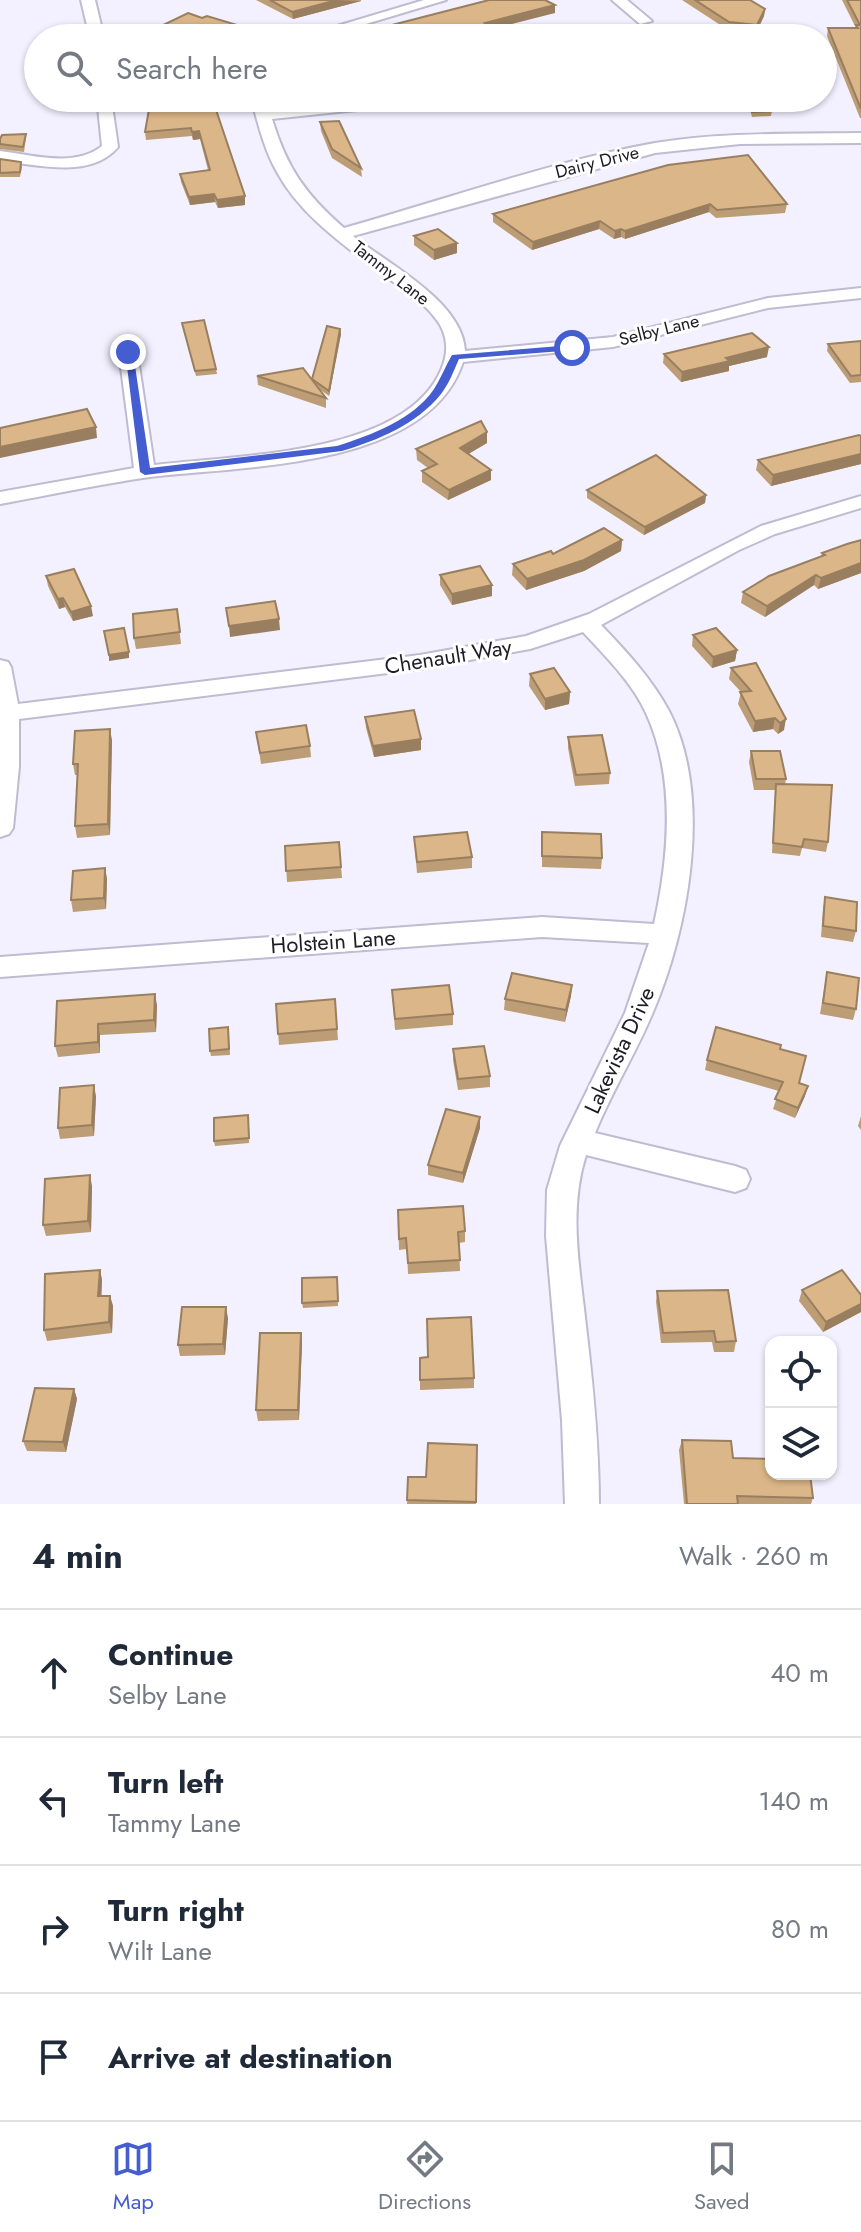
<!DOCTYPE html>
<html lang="en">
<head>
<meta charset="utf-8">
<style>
  body { margin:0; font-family:Jost,sans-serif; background:#f6f6f7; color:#1f2937 }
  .controls { position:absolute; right:24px; bottom:24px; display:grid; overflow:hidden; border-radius:16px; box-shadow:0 2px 6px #0004 }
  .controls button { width:72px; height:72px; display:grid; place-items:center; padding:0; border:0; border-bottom:2px solid #e0e1e3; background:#fff; color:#1f2937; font:40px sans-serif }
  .stop { position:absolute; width:24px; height:24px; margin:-18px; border:6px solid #445dd1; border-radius:50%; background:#fff }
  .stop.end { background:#445dd1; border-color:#fff; box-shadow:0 2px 8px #0008 }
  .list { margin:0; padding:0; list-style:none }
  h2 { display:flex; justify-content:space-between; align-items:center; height:104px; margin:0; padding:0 32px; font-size:34px }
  h2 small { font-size:26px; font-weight:400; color:#747a83 }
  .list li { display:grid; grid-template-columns:52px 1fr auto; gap:24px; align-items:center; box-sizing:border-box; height:128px; padding:0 32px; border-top:2px solid #e0e1e3 }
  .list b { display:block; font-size:30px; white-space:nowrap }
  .list p { margin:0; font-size:26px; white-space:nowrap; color:#747a83 }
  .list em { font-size:26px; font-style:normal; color:#747a83 }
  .icon { flex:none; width:44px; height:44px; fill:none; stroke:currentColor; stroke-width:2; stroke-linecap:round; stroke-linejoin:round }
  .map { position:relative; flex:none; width:861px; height:1504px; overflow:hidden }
  .search { position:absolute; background:#fff; box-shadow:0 2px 6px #0004; left:24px; right:24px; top:24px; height:88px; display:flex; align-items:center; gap:20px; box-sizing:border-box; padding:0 28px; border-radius:44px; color:#747a83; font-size:30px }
  .sheet { height:616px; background:#fff }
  nav { display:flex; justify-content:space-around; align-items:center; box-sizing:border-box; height:112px; border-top:2px solid #e0e1e3; background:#fff; font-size:22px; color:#747a83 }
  nav a { display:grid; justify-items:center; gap:4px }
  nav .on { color:#445dd1 }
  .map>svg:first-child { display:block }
</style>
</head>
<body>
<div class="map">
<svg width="861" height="1504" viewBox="0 0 861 1504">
  <rect width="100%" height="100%" fill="#f3f1ff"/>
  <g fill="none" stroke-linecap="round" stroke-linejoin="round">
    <g stroke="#bfbbd1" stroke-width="4">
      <g id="minor">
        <polygon points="81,0 95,0 104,38 90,38"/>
        <polygon points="424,0 446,0 319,38 297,38"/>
        <polygon points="612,0 627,0 652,21 640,24"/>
        <path d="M 97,98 L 111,98 L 118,147 C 90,180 37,164 0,161 L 0,151 C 32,155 75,168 102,146 Z"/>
        <path d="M 251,98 L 265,98 L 269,110 L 400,99 L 402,102 L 395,106 L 272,119 C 287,168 305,194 344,228 C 444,200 553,161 655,143 C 723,132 792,134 861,133 L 861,143 L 740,144 L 655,153 L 353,236 C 388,264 463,302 465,351 L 613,337 L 768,298 L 861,288 L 861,298 L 768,308 L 613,347 L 463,362 C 428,469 242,466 150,477 C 100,484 50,495 0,504 L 0,492 L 134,468 L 119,352 L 122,348 L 128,347 L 137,352 L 154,465 C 234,455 404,456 441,370 C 449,353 448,334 436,319 C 421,298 396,285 375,269 C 340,242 299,213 277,172 C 264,149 258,123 251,98 Z"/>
        <path d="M 861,496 L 861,508 L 775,534 L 739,550 L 601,625 C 626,651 652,679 669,711 C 713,796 689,928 653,1012 C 636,1053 612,1091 595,1133 L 735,1166 L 746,1170 L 750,1179 L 746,1188 L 735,1192 L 586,1155 C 568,1211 580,1269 586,1326 C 593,1385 599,1444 599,1504 L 565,1504 L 562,1420 L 546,1236 L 547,1190 L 560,1146 L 625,1013 L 649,943 L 542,937 L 0,977 L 0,957 L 542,917 L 654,924 C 669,856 676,778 646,713 C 632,682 605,656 583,632 L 530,649 L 420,669 L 19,719 L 19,767 L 13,828 L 9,834 L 0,837 L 0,660 L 8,662 L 11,667 L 18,704 L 420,655 L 526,636 L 589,614 L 761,526 Z"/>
      </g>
    </g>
    <use href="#minor" fill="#fff" fill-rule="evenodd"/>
  </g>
  <g fill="#bc9d75">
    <polygon points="256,0 361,0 361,1 293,19"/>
    <polygon points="682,0 750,0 765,9 764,16 756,33 728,30"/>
    <polygon points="842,0 861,0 861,118 860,118 827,36 828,28 856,28"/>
    <polygon points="161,26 248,36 246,38 177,38 162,33"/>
    <polygon points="151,98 206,98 245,205 218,208 215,202 190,205 181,182 180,174 208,170 200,139 193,140 192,136 146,140 145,132"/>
    <polygon points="747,98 768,98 772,111 771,116 752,117"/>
    <polygon points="320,122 361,168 362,177 332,158 321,131"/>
    <polygon points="26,138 24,152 0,149 0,139"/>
    <polygon points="0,159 21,162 22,167 20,177 0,177"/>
    <polygon points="668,165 787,204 785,213 716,218 709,212 625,239 621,237 614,239 599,229 532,250 493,222 493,214"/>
    <polygon points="414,236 457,243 457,253 434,260 414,245"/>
    <polygon points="182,323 216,369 217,374 196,376"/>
    <polygon points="340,329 341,334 329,396 319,389 326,398 326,408 258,385 257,376 312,380"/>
    <polygon points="861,341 861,382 850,383 827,351 828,344"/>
    <polygon points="664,354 767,357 729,366 729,371 681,382 663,363"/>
    <polygon points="861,436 861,464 771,486 756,470 758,460"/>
    <polygon points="487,443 468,454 491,470 491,480 448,500 422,482 422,471 428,468 417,460 416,449"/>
    <polygon points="587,490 706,495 705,503 644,535 587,498"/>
    <polygon points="622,540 621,551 584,571 526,590 512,575 513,564 553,554"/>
    <polygon points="861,540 861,573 818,589 814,585 765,617 741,603 743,592 821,557 822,553"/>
    <polygon points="440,575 492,596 452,605 440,585"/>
    <polygon points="46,576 93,616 73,621 65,607 59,609 48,586"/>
    <polygon points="177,609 181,644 136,649 134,638"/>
    <polygon points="693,635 737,650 735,661 712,668 692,646"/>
    <polygon points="756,663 784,730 778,734 773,729 753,732 738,704 741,692 729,679 731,668"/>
    <polygon points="530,674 570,692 569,704 545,710 529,686"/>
    <polygon points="365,717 421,739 421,750 374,757 366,728"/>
    <polygon points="256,732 310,746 311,757 261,764"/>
    <polygon points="568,737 610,773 609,784 575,786 568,748"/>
    <polygon points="112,740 110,835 77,838 75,826 78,775 75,775 73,764"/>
    <polygon points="751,751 786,779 785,784 828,842 826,852 802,848 800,856 772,853 775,790 754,790 749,762"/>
    <polygon points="542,832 602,858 601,869 542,867"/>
    <polygon points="414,837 472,857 472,868 417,873"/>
    <polygon points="339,842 342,878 287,882 285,846"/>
    <polygon points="105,868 107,879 106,909 73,912 71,900"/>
    <polygon points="825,897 856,931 853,942 821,937 823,908"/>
    <polygon points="827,972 856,1009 853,1020 820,1014"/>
    <polygon points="572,985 571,996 565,1022 504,1010 505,999"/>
    <polygon points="392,990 453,1014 453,1025 395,1030"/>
    <polygon points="335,999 338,1040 279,1045 276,1004"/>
    <polygon points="57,1001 157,1005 156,1032 100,1035 100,1053 58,1057 55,1046"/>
    <polygon points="229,1033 230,1055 211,1056 210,1051"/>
    <polygon points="453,1049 490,1076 490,1087 458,1090 453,1060"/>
    <polygon points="780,1049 800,1083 805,1096 795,1118 773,1109 779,1091 705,1070 707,1060"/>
    <polygon points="96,1096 94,1136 60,1139 58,1128"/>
    <polygon points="248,1115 249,1143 215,1146 214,1141"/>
    <polygon points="861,1116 861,1130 858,1126"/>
    <polygon points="480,1128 463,1183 428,1175 428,1165"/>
    <polygon points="92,1186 91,1232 46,1236 43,1225"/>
    <polygon points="398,1210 465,1231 465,1242 459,1243 460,1271 408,1274 407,1249 399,1250"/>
    <polygon points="100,1270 102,1280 101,1296 110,1296 113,1306 112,1333 47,1341 44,1330"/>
    <polygon points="337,1277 338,1306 303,1308 302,1303"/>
    <polygon points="802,1290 861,1295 861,1312 823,1332 799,1301"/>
    <polygon points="657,1291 736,1341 734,1352 714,1352 712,1342 661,1343 656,1302"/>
    <polygon points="228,1318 225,1355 180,1356 178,1345"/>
    <polygon points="301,1333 302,1343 299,1420 258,1421 256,1410"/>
    <polygon points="420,1358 474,1378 474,1388 420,1390"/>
    <polygon points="74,1389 77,1399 66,1452 27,1451 23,1441"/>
    <polygon points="682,1440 733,1458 813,1498 811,1504 684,1504 679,1450"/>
    <polygon points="477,1445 476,1504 407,1504 408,1477 426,1477"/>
  </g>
  <g fill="#997f5f">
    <polygon points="337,0 361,1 293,19 292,12"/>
    <polygon points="555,5 555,13 485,31 485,23"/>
    <polygon points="765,9 764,16 756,33 757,25"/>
    <polygon points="247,28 248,36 246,38 238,38"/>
    <polygon points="199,131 200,139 193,140 192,132"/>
    <polygon points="214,194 215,202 190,205 189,197"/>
    <polygon points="245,196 245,205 218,208 217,200"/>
    <polygon points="710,204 709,212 625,239 625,231"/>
    <polygon points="600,221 599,229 532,250 533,242"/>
    <polygon points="621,229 621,237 614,239 615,231"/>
    <polygon points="457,243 457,253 434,260 434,250"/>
    <polygon points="340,329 341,334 329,396 329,391"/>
    <polygon points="769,347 767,357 729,366 729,371 681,382 682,372 726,358"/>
    <polygon points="96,427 97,438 0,458 0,447"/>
    <polygon points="487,432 487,443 460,459 460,448"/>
    <polygon points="861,454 861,464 771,486 773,475"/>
    <polygon points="491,470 491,480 448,500 449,490"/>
    <polygon points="706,495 705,503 644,535 645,527"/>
    <polygon points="622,540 621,551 584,571 526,590 527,579"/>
    <polygon points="861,563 861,573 818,589 821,578"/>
    <polygon points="816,575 814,585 765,617 767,606"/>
    <polygon points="492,585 492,596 452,605 452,594"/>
    <polygon points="63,598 65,607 59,609 58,599"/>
    <polygon points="91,606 93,616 73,621 71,612"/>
    <polygon points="279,619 280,630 230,637 229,626"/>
    <polygon points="737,650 735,661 712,668 713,657"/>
    <polygon points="129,652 129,658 109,661 109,655"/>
    <polygon points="570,692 569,704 545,710 545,699"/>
    <polygon points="775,718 773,729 753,732 755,721"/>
    <polygon points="786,719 784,730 778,734 780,723"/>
    <polygon points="110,729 112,740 110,835 108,824"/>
    <polygon points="421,739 421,750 374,757 373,746"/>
    <polygon points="105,868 107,879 106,909 104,898"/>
    <polygon points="572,985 571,996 565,1022 566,1010"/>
    <polygon points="155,994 157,1005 156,1032 154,1020"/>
    <polygon points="98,1024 100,1035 100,1053 98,1042"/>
    <polygon points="94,1085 96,1096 94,1136 92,1125"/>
    <polygon points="808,1086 805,1096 795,1118 798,1108"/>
    <polygon points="480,1117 480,1128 463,1183 463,1173"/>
    <polygon points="90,1175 92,1186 91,1232 88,1221"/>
    <polygon points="100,1270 102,1280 101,1307 98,1296"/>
    <polygon points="110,1296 113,1306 112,1333 109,1322"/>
    <polygon points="861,1304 861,1312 823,1332 826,1322"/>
    <polygon points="226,1307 228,1318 225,1355 223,1344"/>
    <polygon points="301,1333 302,1343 299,1420 298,1410"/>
    <polygon points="74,1389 77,1399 66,1452 63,1442"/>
  </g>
  <g fill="#dbb688" stroke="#997f5f" stroke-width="2">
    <polygon points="270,0 337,0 292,12"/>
    <polygon points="489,0 545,0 555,5 485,23 513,38 351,38 361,33"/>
    <polygon points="695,0 750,0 765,9 757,25 729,22"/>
    <polygon points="847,0 861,0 861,109 828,28 858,28 856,25 860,25"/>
    <polygon points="188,13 202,18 207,16 247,28 238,38 201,38 161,26"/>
    <polygon points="151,98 212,98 245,196 217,200 214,194 189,197 180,174 210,170 199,131 192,132 191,128 145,132"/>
    <polygon points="749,98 768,98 772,111 752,112"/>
    <polygon points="339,121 361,168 332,149 320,122"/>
    <polygon points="26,134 23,147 0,144 0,139 2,135"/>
    <polygon points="748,155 787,204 717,210 710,204 625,231 621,229 615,231 600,221 533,242 493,214 668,165"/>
    <polygon points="0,159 21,162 20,172 0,173"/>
    <polygon points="438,229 457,243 434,250 414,236"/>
    <polygon points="204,320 216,369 195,371 182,323"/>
    <polygon points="327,326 340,329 329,391 312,379"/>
    <polygon points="752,333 769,347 726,358 730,361 682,372 664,354"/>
    <polygon points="861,341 861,375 851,376 828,344"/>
    <polygon points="303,368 326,398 257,376"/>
    <polygon points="87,409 96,427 0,447 0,428"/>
    <polygon points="481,421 487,432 460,448 491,470 449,490 422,471 437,464 416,449"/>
    <polygon points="859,435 861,436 861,454 773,475 758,460"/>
    <polygon points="656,455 706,495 645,527 587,490"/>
    <polygon points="604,528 622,540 584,560 527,579 513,564 551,551 553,554"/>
    <polygon points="861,540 861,563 821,578 816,575 767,606 743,592 769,576 825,555 822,553 847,544"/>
    <polygon points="480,566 492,585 452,594 440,575"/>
    <polygon points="74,569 91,606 71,612 63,598 58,599 46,576"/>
    <polygon points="275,601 279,619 229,626 226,608"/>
    <polygon points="177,609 180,632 134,638 133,614"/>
    <polygon points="124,628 129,652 109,655 104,631"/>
    <polygon points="716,628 737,650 713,657 693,635"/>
    <polygon points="756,663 786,719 780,723 775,718 755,721 740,692 751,691 731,668"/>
    <polygon points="554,668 570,692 545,699 530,674"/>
    <polygon points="414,710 421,739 373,746 365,717"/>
    <polygon points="306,725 310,746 260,753 256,732"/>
    <polygon points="110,729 108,824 75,826 78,764 73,764 75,731"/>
    <polygon points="602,735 610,773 576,775 568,737"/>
    <polygon points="751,751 780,751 786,779 756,779"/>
    <polygon points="776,784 832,785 828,842 804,839 802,847 773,843"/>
    <polygon points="467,832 472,857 417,862 414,837"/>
    <polygon points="542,832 601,834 602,858 542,856"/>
    <polygon points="339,842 341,867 286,871 285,846"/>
    <polygon points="105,868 104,898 71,900 73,871"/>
    <polygon points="825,897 857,902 856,931 823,926"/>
    <polygon points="827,972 859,978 856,1009 823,1003"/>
    <polygon points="512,973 572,985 566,1010 505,999"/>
    <polygon points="449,985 453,1014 395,1019 392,990"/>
    <polygon points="155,994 154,1020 98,1024 98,1042 55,1046 57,1001"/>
    <polygon points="335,999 337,1029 278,1034 276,1004"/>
    <polygon points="228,1027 229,1049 210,1051 209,1029"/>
    <polygon points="716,1027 781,1045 780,1049 806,1056 799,1083 808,1086 798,1108 775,1099 783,1082 707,1060"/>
    <polygon points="484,1046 490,1076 458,1079 453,1049"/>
    <polygon points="94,1085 92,1125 58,1128 60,1088"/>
    <polygon points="446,1109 480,1117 463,1173 428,1165"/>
    <polygon points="248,1115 249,1138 214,1141 214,1118"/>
    <polygon points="90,1175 88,1221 43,1225 45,1179"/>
    <polygon points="463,1206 465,1231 458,1232 460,1260 408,1263 406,1238 399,1239 398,1210"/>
    <polygon points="100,1270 98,1296 110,1296 109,1322 44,1330 45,1274"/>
    <polygon points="842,1270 861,1295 861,1304 826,1322 802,1290"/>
    <polygon points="337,1277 338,1301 302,1303 302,1278"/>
    <polygon points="728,1290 736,1341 716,1342 714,1331 663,1333 657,1291"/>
    <polygon points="182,1307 226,1307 223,1344 178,1345"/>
    <polygon points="471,1317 474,1378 420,1380 420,1358 428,1357 427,1319"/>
    <polygon points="260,1333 301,1333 298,1410 256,1410"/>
    <polygon points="35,1388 74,1389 63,1442 23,1441"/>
    <polygon points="682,1440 731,1441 733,1458 771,1459 771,1474 810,1474 813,1498 737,1496 738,1504 687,1504"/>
    <polygon points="428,1443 477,1445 476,1502 407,1500 408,1477 426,1477"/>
  </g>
  <path fill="#445dd1" d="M 572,345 L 575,350 L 459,359 C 454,370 449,384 441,394 C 416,425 378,440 342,451 L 145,475 L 140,472 L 125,350 L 133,352 L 150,468 L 337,446 C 371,435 413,420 434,389 C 441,378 446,365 452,355 Z"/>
  <g text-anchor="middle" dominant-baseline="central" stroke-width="6" stroke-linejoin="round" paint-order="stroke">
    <g font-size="18" fill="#1e1c25" stroke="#fff">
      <text transform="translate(597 162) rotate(-14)">Dairy Drive</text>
      <text transform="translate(391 273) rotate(38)">Tammy Lane</text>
      <text transform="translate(659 330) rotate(-14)">Selby Lane</text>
    </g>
    <g font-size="22" fill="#1e1c25" stroke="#fff">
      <text transform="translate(448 656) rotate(-9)">Chenault Way</text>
      <text transform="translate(333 941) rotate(-4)">Holstein Lane</text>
      <text transform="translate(619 1050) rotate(-65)">Lakevista Drive</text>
    </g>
  </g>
</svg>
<div class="controls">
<button><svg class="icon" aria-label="locate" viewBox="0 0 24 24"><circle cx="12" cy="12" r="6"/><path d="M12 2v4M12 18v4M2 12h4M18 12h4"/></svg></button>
<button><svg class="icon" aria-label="layers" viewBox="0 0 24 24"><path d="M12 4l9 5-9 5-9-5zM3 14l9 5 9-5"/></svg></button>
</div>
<div class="stop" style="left:572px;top:348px"></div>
<div class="stop end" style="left:128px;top:352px"></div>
<div class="search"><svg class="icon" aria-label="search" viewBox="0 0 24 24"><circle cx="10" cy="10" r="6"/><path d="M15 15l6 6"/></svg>Search here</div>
</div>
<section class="sheet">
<h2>4 min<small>Walk · 260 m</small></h2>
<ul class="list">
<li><svg class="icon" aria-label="ahead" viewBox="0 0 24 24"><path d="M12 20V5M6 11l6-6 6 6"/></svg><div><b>Continue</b><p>Selby Lane</p></div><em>40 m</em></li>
<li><svg class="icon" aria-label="left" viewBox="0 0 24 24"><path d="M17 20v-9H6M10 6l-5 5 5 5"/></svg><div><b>Turn left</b><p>Tammy Lane</p></div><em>140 m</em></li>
<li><svg class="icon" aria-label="right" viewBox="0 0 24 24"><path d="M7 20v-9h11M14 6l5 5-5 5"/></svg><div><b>Turn right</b><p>Wilt Lane</p></div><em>80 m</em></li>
<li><svg class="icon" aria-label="arrive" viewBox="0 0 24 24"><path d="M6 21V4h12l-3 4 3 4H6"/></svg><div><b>Arrive at destination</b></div></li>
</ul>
</section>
<nav>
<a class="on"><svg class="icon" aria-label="map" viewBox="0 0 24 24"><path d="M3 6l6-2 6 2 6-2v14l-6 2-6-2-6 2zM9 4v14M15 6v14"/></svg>Map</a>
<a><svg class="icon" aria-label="directions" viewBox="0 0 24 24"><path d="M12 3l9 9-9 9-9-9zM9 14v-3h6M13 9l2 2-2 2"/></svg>Directions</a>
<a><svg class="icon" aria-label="saved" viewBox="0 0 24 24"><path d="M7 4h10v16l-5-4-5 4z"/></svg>Saved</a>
</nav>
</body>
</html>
